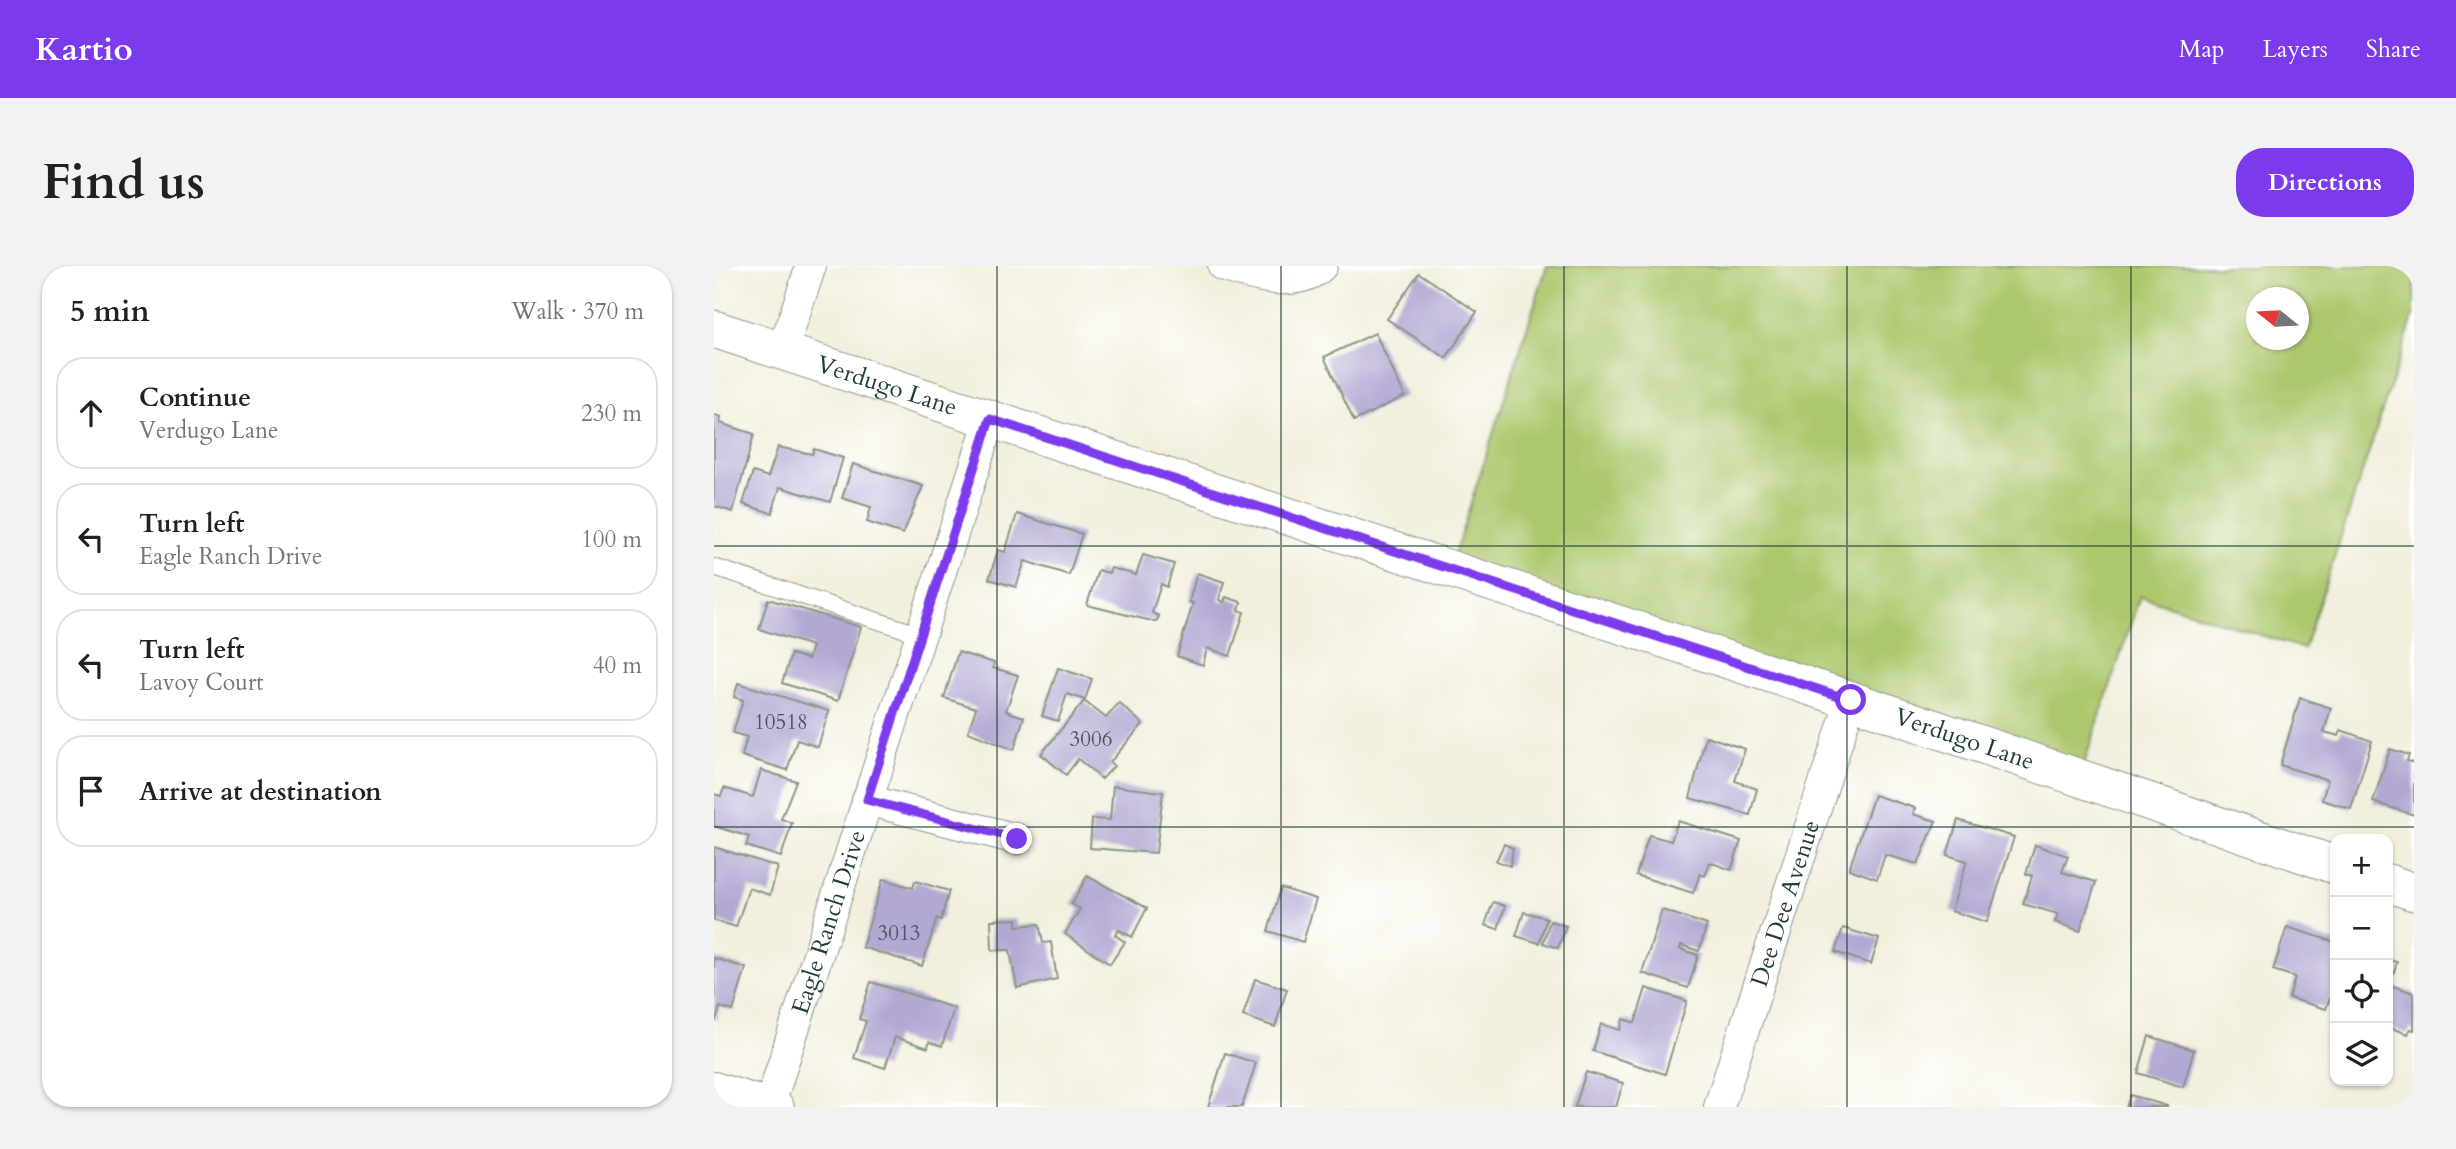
<!DOCTYPE html>
<html lang="en">
<head>
<meta charset="utf-8">
<style>
  body { margin:0; font-family:Cardo,serif; background:#f2f2f2; color:#202124 }
  .controls { position:absolute; right:21px; bottom:21px; display:grid; overflow:hidden; border-radius:14px; box-shadow:0 2px 5px #0004 }
  .controls button { width:63px; height:63px; display:grid; place-items:center; padding:0; border:0; border-bottom:2px solid #e0e0e0; background:#fff; color:#202124; font:35px sans-serif }
  .compass { position:absolute; left:1532px; top:21px; width:63px; height:63px; border-radius:50%; background:#fff; box-shadow:0 2px 5px #0004; rotate:288deg }
  .stop { position:absolute; width:21px; height:21px; margin:-16px; border:5px solid #7c3aed; border-radius:50%; background:#fff }
  .stop.end { background:#7c3aed; border-color:#fff; box-shadow:0 2px 7px #0008 }
  .list { margin:0; padding:0; list-style:none }
  h2 { display:flex; justify-content:space-between; align-items:center; height:91px; margin:0; padding:0 28px; font-size:30px }
  h2 small { font-size:23px; font-weight:400; color:#757577 }
  .list li { display:grid; grid-template-columns:46px 1fr auto; gap:21px; align-items:center; box-sizing:border-box; height:112px; margin:0 14px 14px; padding:0 14px; border:2px solid #e0e0e0; border-radius:28px }
  .list b { display:block; font-size:26px; white-space:nowrap }
  .list p { margin:0; font-size:23px; white-space:nowrap; color:#757577 }
  .list em { font-size:23px; font-style:normal; color:#757577 }
  .icon { flex:none; width:38px; height:38px; fill:none; stroke:currentColor; stroke-width:2; stroke-linecap:round; stroke-linejoin:round }
  .map { position:relative; flex:none; width:1700px; height:841px; overflow:hidden; border-radius:28px }
  header { display:flex; align-items:center; gap:42px; box-sizing:border-box; height:98px; padding:0 35px; background:#7c3aed; color:#fff }
  header strong { font-size:33px }
  nav { display:flex; gap:38px; margin-inline-start:auto; font-size:24px }
  .intro { display:flex; align-items:center; justify-content:space-between; box-sizing:border-box; height:168px; padding:0 42px }
  h1 { margin:0; font-size:49px }
  .button { padding:18px 32px; border-radius:28px; background:#7c3aed; color:#fff; font-size:24px; font-weight:700 }
  main { display:flex; gap:42px; padding:0 42px }
  aside { flex:1; background:#fff; border-radius:28px; box-shadow:0 2px 5px #0004 }
  .map>svg:first-child { display:block }
</style>
</head>
<body>
<header>
<strong>Kartio</strong>
<nav><a>Map</a><a>Layers</a><a>Share</a></nav>
</header>
<div class="intro"><h1>Find us</h1><a class="button">Directions</a></div>
<main>
<aside>
<h2>5 min<small>Walk · 370 m</small></h2>
<ul class="list">
<li><svg class="icon" aria-label="ahead" viewBox="0 0 24 24"><path d="M12 20V5M6 11l6-6 6 6"/></svg><div><b>Continue</b><p>Verdugo Lane</p></div><em>230 m</em></li>
<li><svg class="icon" aria-label="left" viewBox="0 0 24 24"><path d="M17 20v-9H6M10 6l-5 5 5 5"/></svg><div><b>Turn left</b><p>Eagle Ranch Drive</p></div><em>100 m</em></li>
<li><svg class="icon" aria-label="left" viewBox="0 0 24 24"><path d="M17 20v-9H6M10 6l-5 5 5 5"/></svg><div><b>Turn left</b><p>Lavoy Court</p></div><em>40 m</em></li>
<li><svg class="icon" aria-label="arrive" viewBox="0 0 24 24"><path d="M6 21V4h12l-3 4 3 4H6"/></svg><div><b>Arrive at destination</b></div></li>
</ul>
</aside>
<div class="map">
<svg width="1700" height="841" viewBox="0 0 1700 841">
  <rect width="100%" height="100%" fill="#fff"/>
  <filter id="ink" filterUnits="userSpaceOnUse"><feTurbulence type="fractalNoise" baseFrequency=".0143" numOctaves="2"/><feDisplacementMap in="SourceGraphic" scale="14" xChannelSelector="R" yChannelSelector="G"/><feConvolveMatrix kernelMatrix="1 2 1 2 8 2 1 2 1" color-interpolation-filters="sRGB"/></filter>
  <filter id="wash" filterUnits="userSpaceOnUse"><feTurbulence type="fractalNoise" baseFrequency=".00686" numOctaves="4" result="noise"/><feDisplacementMap in="SourceGraphic" scale="28" xChannelSelector="R" yChannelSelector="G"/><feGaussianBlur stdDeviation="1.57" result="paint"/><feColorMatrix in="noise" values="0 0 0 0 0 0 0 0 0 0 0 0 0 0 0 0 0 1.4 0 .05"/><feComposite in="paint" operator="in"/></filter>
  <g filter="url(#wash)">
    <rect width="100%" height="100%" fill="#f3efdd"/>
    <path fill="#adc76d" stroke="#668250" stroke-width="2" fill-rule="evenodd" d="M 833,0 L 1700,0 L 1700,48 L 1590,383 L 1426,330 L 1367,507 L 736,302 ZM 1542,32 L 1584,32 L 1584,74 L 1542,74 Z"/>
    <g id="blocks">
      <g fill="#b3a8d3">
        <polygon points="705,7 763,46 732,92 673,53"/>
        <polygon points="661,67 691,130 640,155 610,91"/>
        <polygon points="0,149 7,151 6,157 40,168 19,246 0,240"/>
        <polygon points="64,181 98,188 100,183 129,192 116,236 66,221 58,247 29,238 39,206 54,211"/>
        <polygon points="139,198 209,220 189,268 153,256 157,241 128,232"/>
        <polygon points="303,248 368,268 355,309 311,295 302,321 275,313 284,284 291,286"/>
        <polygon points="429,289 460,298 453,321 447,318 438,347 445,350 442,356 373,339 384,304 395,307 397,302 422,309"/>
        <polygon points="483,307 510,316 505,334 510,336 512,331 527,336 525,344 530,346 516,390 493,382 489,399 463,390 479,337 475,336"/>
        <polygon points="54,333 147,361 124,435 68,417 77,388 94,393 98,380 45,363"/>
        <polygon points="244,386 280,397 279,402 304,409 292,445 310,451 300,484 254,466 262,442 230,432"/>
        <polygon points="344,402 378,413 371,434 353,428 344,455 328,450"/>
        <polygon points="24,417 115,445 104,481 83,474 73,504 28,490 33,471 19,467 29,434 20,431"/>
        <polygon points="1586,432 1617,442 1610,466 1625,470 1627,464 1658,475 1637,543 1608,534 1614,514 1566,499"/>
        <polygon points="370,435 392,452 405,437 429,458 396,496 400,500 388,513 364,493 352,509 327,488"/>
        <polygon points="992,470 1031,483 1021,515 1043,523 1036,549 976,532"/>
        <polygon points="1676,483 1695,489 1693,495 1700,497 1700,549 1659,536"/>
        <polygon points="47,504 82,515 67,553 78,557 67,591 32,580 35,571 0,560 0,528 7,530 10,522 39,531"/>
        <polygon points="399,520 449,526 442,587 376,582 378,553 396,554"/>
        <polygon points="1160,529 1201,542 1199,548 1222,555 1204,598 1171,589 1163,613 1135,603"/>
        <polygon points="1244,554 1300,571 1273,656 1237,645 1253,595 1233,589"/>
        <polygon points="964,555 1027,575 1017,604 996,596 991,610 986,608 979,627 922,609 935,569 957,575"/>
        <polygon points="790,578 799,582 796,600 782,595"/>
        <polygon points="1321,579 1354,590 1348,606 1382,616 1366,665 1341,656 1344,648 1309,638 1318,610 1312,608"/>
        <polygon points="0,581 64,601 56,629 35,622 22,661 0,654"/>
        <polygon points="373,610 433,642 418,671 405,664 401,669 411,676 396,698 351,668 366,643 358,638"/>
        <polygon points="169,613 199,622 201,615 235,625 227,654 223,652 208,700 148,681"/>
        <polygon points="567,622 602,633 589,676 554,665"/>
        <polygon points="779,636 791,640 784,663 771,659"/>
        <polygon points="948,644 993,659 985,685 967,679 966,683 984,689 974,722 928,707"/>
        <polygon points="810,646 833,652 825,677 802,670"/>
        <polygon points="303,653 303,660 325,658 329,677 337,676 343,713 303,722 296,684 278,684 277,654"/>
        <polygon points="836,655 852,660 844,682 829,677"/>
        <polygon points="1573,661 1621,676 1621,716 1612,743 1575,732 1581,711 1559,704"/>
        <polygon points="1129,662 1165,673 1157,698 1121,686"/>
        <polygon points="0,692 32,702 19,745 6,741 1,757"/>
        <polygon points="1674,694 1683,696 1676,719 1700,727 1700,764 1696,763 1694,768 1674,761"/>
        <polygon points="541,713 573,723 561,761 529,750"/>
        <polygon points="157,716 240,742 228,780 215,776 214,782 181,771 171,802 140,792 152,755 145,753"/>
        <polygon points="932,722 973,735 951,808 879,785 887,758 906,764 909,753 921,757"/>
        <polygon points="1435,770 1480,784 1469,821 1424,807"/>
        <polygon points="511,787 542,797 528,841 494,841"/>
        <polygon points="872,806 909,817 902,841 861,841"/>
        <polygon points="1416,829 1453,840 1453,841 1412,841"/>
      </g>
    </g>
  </g>
  <g filter="url(#ink)">
    <use href="#blocks" fill-opacity="0" stroke="#899688" stroke-width="2"/>
    <g fill="none" stroke-linecap="round" stroke-linejoin="round">
      <g stroke="#899688" stroke-width="18">
        <polyline id="service" points="0,301 207,369"/>
      </g>
      <g stroke="#899688" stroke-width="32">
        <g id="minor">
          <path d="M 509,0 C 537,10 583,24 608,0"/>
          <polyline points="68,86 97,0"/>
          <polyline points="153,534 303,573"/>
          <polyline points="0,821 65,841"/>
          <path id="s1" d="M 56,838 L 276,153"/>
          <path id="s2" d="M 1005,841 L 1137,434"/>
        </g>
      </g>
      <g stroke="#899688" stroke-width="39">
        <g id="tertiary">
          <path id="s3" d="M 0,63 L 1137,434 L 1621,599"/>
          <polyline points="1674,617 1700,626"/>
        </g>
      </g>
      <use href="#service" stroke="#fff" stroke-width="16"/>
      <use href="#minor" stroke="#fff" stroke-width="30"/>
      <use href="#tertiary" stroke="#fff" stroke-width="37"/>
    </g>
  </g>
  <g fill="none" stroke-linecap="round" stroke-linejoin="round" filter="url(#ink)">
    <polyline stroke="#7c3aed" stroke-width="9" points="303,573 153,534 276,153 1137,434"/>
  </g>
  <path fill="none" stroke="#1f3d34" stroke-width="2" stroke-opacity="0.55" d="M 283,0 L 283,841M 567,0 L 567,841M 850,0 L 850,841M 1133,0 L 1133,841M 1417,0 L 1417,841M 0,280 L 1700,280M 0,561 L 1700,561"/>
  <g text-anchor="middle" dominant-baseline="central" stroke-width="5" stroke-linejoin="round" paint-order="stroke">
    <g font-size="21" fill="#44585c">
      <text x="67" y="456">10518</text>
      <text x="377" y="473">3006</text>
      <text x="185" y="667">3013</text>
    </g>
    <g font-size="24" fill="#1f3d34" stroke="#fff">
      <text stroke="none"><textPath href="#s3" startOffset="182">Verdugo Lane</textPath></text>
      <text stroke="none"><textPath href="#s3" startOffset="1316">Verdugo Lane</textPath></text>
      <text stroke="none"><textPath href="#s2" startOffset="214">Dee Dee Avenue</textPath></text>
      <text stroke="none"><textPath href="#s1" startOffset="191">Eagle Ranch Drive</textPath></text>
    </g>
  </g>
</svg>
<div class="controls">
<button>+</button>
<button>−</button>
<button><svg class="icon" aria-label="locate" viewBox="0 0 24 24"><circle cx="12" cy="12" r="6"/><path d="M12 2v4M12 18v4M2 12h4M18 12h4"/></svg></button>
<button><svg class="icon" aria-label="layers" viewBox="0 0 24 24"><path d="M12 4l9 5-9 5-9-5zM3 14l9 5 9-5"/></svg></button>
</div>
<svg class="compass" viewBox="-18 -18 36 36"><path d="M0-13l5 13h-10z" fill="#e53935"/><path d="M0 13l5-13h-10z" fill="#757577"/></svg>
<div class="stop" style="left:1137px;top:434px"></div>
<div class="stop end" style="left:303px;top:573px"></div>
</div>
</main>
</body>
</html>
